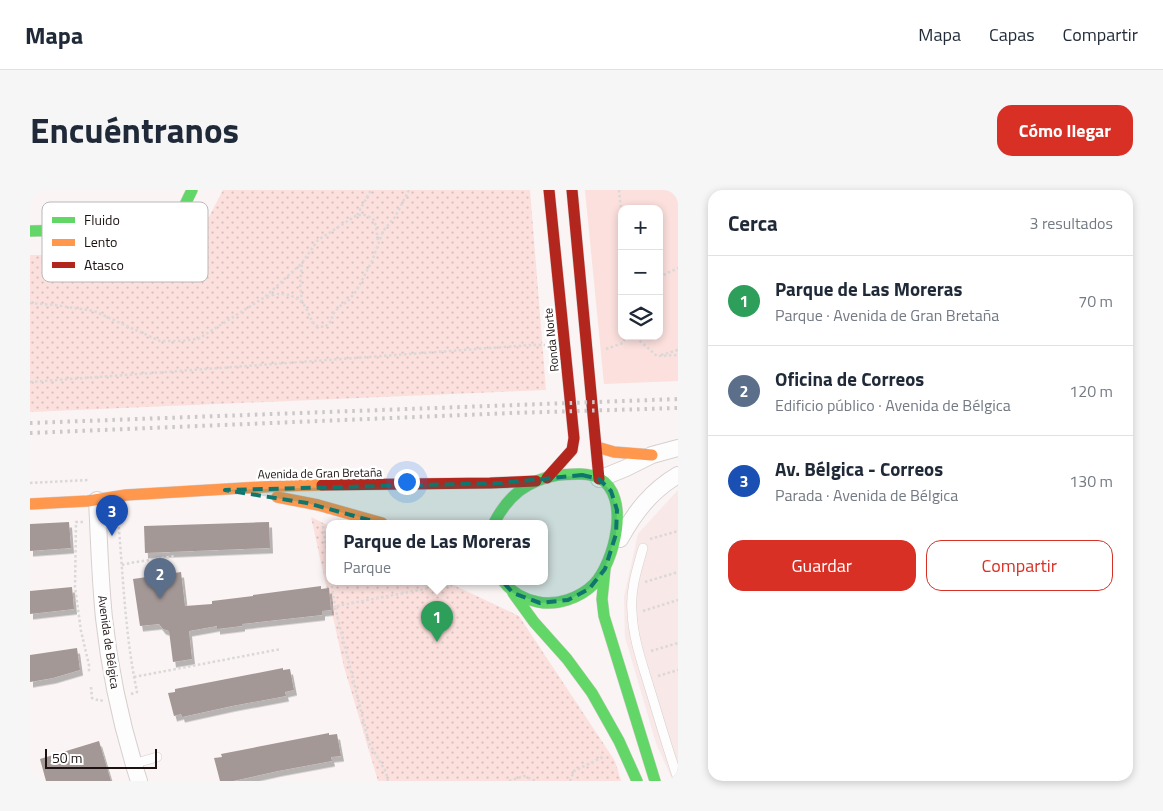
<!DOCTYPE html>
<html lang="es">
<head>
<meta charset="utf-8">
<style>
  body { margin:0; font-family:"Titillium Web",sans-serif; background:#f6f6f7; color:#1f2937 }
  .controls { position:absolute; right:15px; top:15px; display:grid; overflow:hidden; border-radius:10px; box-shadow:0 2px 8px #0003 }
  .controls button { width:45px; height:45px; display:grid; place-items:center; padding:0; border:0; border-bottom:1px solid #e0e1e3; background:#fff; color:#1f2937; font:25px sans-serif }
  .scale { position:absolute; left:15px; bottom:12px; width:112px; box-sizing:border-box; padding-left:5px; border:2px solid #1c1211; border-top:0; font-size:14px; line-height:18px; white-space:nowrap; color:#1c1211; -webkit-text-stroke:4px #fff; paint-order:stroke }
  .you { position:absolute; left:376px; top:291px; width:18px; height:18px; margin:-12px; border:4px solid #fff; border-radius:50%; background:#1a73e8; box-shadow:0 0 0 8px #1a73e833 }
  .badge { display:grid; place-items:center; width:32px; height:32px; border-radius:50%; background:#d93025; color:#fff; font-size:16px; font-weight:700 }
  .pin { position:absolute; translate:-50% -41px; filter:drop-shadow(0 1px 2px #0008) }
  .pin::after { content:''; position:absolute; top:26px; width:18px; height:15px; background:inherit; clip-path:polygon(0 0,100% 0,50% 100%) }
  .popup { position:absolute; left:296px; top:330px; width:222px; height:65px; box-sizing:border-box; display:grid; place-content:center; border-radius:10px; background:#fff; filter:drop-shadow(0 1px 4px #0005); font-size:16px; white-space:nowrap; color:#747a83 }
  .popup b { font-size:19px; color:#1f2937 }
  .popup::after { content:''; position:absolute; left:50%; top:100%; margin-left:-10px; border:10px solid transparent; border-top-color:#fff }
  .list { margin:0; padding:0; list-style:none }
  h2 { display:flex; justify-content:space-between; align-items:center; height:65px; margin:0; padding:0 20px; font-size:21px }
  h2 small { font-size:16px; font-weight:400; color:#747a83 }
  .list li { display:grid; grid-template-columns:32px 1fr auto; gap:15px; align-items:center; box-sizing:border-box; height:90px; padding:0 20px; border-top:1px solid #e0e1e3 }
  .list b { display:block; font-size:19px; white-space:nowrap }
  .list p { margin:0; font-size:16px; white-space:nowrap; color:#747a83 }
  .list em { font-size:16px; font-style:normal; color:#747a83 }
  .actions { display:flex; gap:10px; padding:15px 20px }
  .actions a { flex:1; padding:11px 0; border:1px solid #d93025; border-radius:15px; text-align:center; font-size:18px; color:#d93025 }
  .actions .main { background:#d93025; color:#fff }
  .icon { flex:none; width:28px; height:28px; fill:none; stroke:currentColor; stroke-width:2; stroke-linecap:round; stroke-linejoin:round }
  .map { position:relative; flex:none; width:648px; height:591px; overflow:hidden; border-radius:15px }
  header { display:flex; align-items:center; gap:30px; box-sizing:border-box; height:70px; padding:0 25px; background:#fff; border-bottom:1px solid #e0e1e3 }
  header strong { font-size:24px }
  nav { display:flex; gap:28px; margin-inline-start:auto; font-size:18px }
  .intro { display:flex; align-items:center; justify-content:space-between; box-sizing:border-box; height:120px; padding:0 30px }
  h1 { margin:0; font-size:35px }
  .button { padding:12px 22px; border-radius:15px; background:#d93025; color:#fff; font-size:18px; font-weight:700 }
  main { display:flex; gap:30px; padding:0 30px }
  aside { flex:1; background:#fff; border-radius:15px; box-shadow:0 2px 8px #0003 }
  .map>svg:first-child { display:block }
</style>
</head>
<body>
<header>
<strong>Mapa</strong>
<nav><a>Mapa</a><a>Capas</a><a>Compartir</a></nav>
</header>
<div class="intro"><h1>Encuéntranos</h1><a class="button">Cómo llegar</a></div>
<main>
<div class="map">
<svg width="648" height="591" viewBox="0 0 648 591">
  <defs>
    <pattern id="park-dots" width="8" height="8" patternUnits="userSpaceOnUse" patternTransform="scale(1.25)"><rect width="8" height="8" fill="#fbe0dd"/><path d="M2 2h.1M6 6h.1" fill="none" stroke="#d7bfbd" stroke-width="1.8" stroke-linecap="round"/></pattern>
    <filter id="shadow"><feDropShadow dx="3" dy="5.5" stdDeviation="0" flood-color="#0004"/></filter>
  </defs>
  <rect width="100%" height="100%" fill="#faf4f4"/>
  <polygon fill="#f8e8e7" points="648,300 648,591 643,591 626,553 595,447 594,407 608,344"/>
  <path fill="#fbe0dd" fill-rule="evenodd" d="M 555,0 L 648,0 L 648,191 L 574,194 ZM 592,19 L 629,19 L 629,146 L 592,146 Z"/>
  <g fill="url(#park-dots)">
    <polygon points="193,0 500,0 516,200 0,222 0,65 134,65 152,58 172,40"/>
    <polygon points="281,327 299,336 300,391 415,391 489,426 585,571 591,591 348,591 314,477"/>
  </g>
  <g fill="#a49897" filter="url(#shadow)">
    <polygon points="39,332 41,358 0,361 0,334"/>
    <polygon points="239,332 240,358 115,363 114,336"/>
    <polygon points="151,382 155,416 182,414 182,411 223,406 223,405 291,396 291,399 299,398 301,420 292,421 292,425 212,434 212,436 187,439 187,436 159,441 162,469 143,472 139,441 133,439 129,434 110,436 103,389"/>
    <polygon points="42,397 44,419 0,424 0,401"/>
    <polygon points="47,458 50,480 23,488 0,492 0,465"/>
    <polygon points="253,478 253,480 260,479 264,500 255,502 256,506 202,516 152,527 151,524 144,526 138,503 145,502 145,499"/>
    <polygon points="299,543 299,545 307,544 311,566 301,567 302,571 248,581 203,591 190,591 184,568 192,567 191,564"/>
    <polygon points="69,551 81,591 16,591 10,569"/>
  </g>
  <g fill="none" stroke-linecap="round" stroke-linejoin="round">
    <g stroke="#d7cfce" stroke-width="10">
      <g id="lane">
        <path d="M 613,358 C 607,379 600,400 602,422 C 603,447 611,470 618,493 C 628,525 637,557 648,589"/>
        <polyline points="103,574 127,567"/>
      </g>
    </g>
    <g stroke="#d7cfce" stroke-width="18">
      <g id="street">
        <polyline points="569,289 596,278 622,265 648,258"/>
        <path d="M 67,310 C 69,349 70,388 74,428 C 80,483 92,538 109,591"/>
        <path d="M 590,349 C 605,322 621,301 648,285"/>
      </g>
    </g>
    <g stroke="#d7cfce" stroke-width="12">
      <g id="fast">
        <polyline points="0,41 131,38 150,25 162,0"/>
        <path d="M 464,333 C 478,306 497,290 528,285 C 541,284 557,282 569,288 C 602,306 584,373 564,394 C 550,408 527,416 508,412 C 493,409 482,403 473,391"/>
        <polyline points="575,379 572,409 574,426 625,591"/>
        <polyline points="483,403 504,432 537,469 562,503 589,551 607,591"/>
      </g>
    </g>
    <g stroke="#d7cfce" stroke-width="12">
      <g id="slow">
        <polyline points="567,257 584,262 622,265"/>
        <polyline points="247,307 288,315 352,333"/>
        <polyline points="0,314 58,311 96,305 249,296 292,295"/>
      </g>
    </g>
    <g stroke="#d7cfce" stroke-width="12">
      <g id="jam">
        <polyline points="542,0 569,289"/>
        <polyline points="517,288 542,260 544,248 519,0"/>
        <polyline points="292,295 460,293 506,291"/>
      </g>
    </g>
    <g stroke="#dbd8d8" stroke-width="2.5" stroke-dasharray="2.5 2.5" stroke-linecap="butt">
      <polyline points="589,0 592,31"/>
      <polyline points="327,25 341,0"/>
      <polyline points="629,87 648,78"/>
      <path d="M 237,107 C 240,106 245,104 248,104 C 260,103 271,109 276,118 C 280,125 280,130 286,136 L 295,137 L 301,131 L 303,124 L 310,116 L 318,111 L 327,100 L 342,71 L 353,41 L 365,27 L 379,0"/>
      <polyline points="272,112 270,94 272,73 288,50 327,25 336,25 344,30 346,37 348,52"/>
      <polyline points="0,113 25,115 64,121 130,151 150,151 168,149 235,107 272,73"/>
      <polyline points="608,146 610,151 627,166 648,165"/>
      <polyline points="576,159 593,153 596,146"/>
      <polyline points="631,165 648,160"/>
      <polyline points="0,192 501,155 515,155"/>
      <polyline points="0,293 59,290"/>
      <path d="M 88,327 C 93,385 95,445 107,502 L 101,504"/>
      <polyline points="53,332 46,332 45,397 51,441 59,475 59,483"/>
      <polyline points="293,336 300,382"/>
      <polyline points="620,349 648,341"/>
      <polyline points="92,375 100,373 146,366"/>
      <polyline points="301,391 305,417"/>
      <polyline points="615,392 648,382"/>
      <polyline points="613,421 648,410"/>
      <polyline points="621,461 648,453"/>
      <polyline points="628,486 648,480"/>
      <polyline points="104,487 251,459"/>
      <polyline points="61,497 62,508 70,511 73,510"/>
      <polyline points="358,591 356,582 339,553 305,417 312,415 395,399 424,395 427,391"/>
      <polyline points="479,591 494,586 506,591"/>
      <polyline points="540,591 544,581 573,567 575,568"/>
    </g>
    <use href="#lane" stroke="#fefdfd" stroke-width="9"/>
    <use href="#street" stroke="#fefdfd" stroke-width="16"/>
    <use href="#fast" stroke="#63d668" stroke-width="11"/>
    <use href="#slow" stroke="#ff974d" stroke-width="11"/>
    <use href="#jam" stroke="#b3261e" stroke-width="11"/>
    <g stroke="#cac8c8" stroke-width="4" stroke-dasharray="2.5 5" stroke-linecap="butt">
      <polyline points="0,233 648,209"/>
      <polyline points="0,243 482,223 648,218"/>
    </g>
  </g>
  <path fill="#0f766e" fill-opacity="0.2" stroke="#0f766e" stroke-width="4" stroke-dasharray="10 6" stroke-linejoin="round" d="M 552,285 L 569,289 L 581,301 L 587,320 L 586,344 L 575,379 L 559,399 L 538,410 L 510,413 L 483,403 L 474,393 L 452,388 L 361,336 L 277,313 L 195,300 L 472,293 Z"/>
  <g text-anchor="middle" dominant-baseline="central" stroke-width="5" stroke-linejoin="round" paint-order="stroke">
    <g font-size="12" fill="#1c1211" stroke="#fff">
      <text transform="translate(521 150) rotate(-96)">Ronda Norte</text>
      <text transform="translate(290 283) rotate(-1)">Avenida de Gran Bretaña</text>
      <text transform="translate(79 452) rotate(82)">Avenida de Bélgica</text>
    </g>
  </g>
  <rect x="12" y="12" width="166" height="80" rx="8" fill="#fff" stroke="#bbb8b8" stroke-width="1"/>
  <rect x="22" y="27" width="23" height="6" fill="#63d668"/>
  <rect x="22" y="49" width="23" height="7" fill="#ff974d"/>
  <rect x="22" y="72" width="23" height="6" fill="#b3261e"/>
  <g font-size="14" fill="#1c1211">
    <text x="54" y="35">Fluido</text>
    <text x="54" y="57">Lento</text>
    <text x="54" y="80">Atasco</text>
  </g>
</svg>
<div class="controls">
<button>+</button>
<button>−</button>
<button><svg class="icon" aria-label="layers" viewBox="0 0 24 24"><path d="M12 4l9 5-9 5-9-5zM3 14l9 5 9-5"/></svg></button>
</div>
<div class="scale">50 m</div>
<div class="you"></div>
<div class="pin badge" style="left:407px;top:452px;background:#2e9e5b">1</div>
<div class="popup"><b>Parque de Las Moreras</b>Parque</div>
<div class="pin badge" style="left:130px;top:409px;background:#5c6f8a">2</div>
<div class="pin badge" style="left:82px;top:346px;background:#1a4fb4">3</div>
</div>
<aside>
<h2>Cerca<small>3 resultados</small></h2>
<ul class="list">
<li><span class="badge" style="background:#2e9e5b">1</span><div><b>Parque de Las Moreras</b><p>Parque · Avenida de Gran Bretaña</p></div><em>70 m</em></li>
<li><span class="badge" style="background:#5c6f8a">2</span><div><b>Oficina de Correos</b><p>Edificio público · Avenida de Bélgica</p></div><em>120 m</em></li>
<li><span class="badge" style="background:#1a4fb4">3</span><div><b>Av. Bélgica - Correos</b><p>Parada · Avenida de Bélgica</p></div><em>130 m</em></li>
</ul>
<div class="actions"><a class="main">Guardar</a><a>Compartir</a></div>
</aside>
</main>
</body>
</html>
